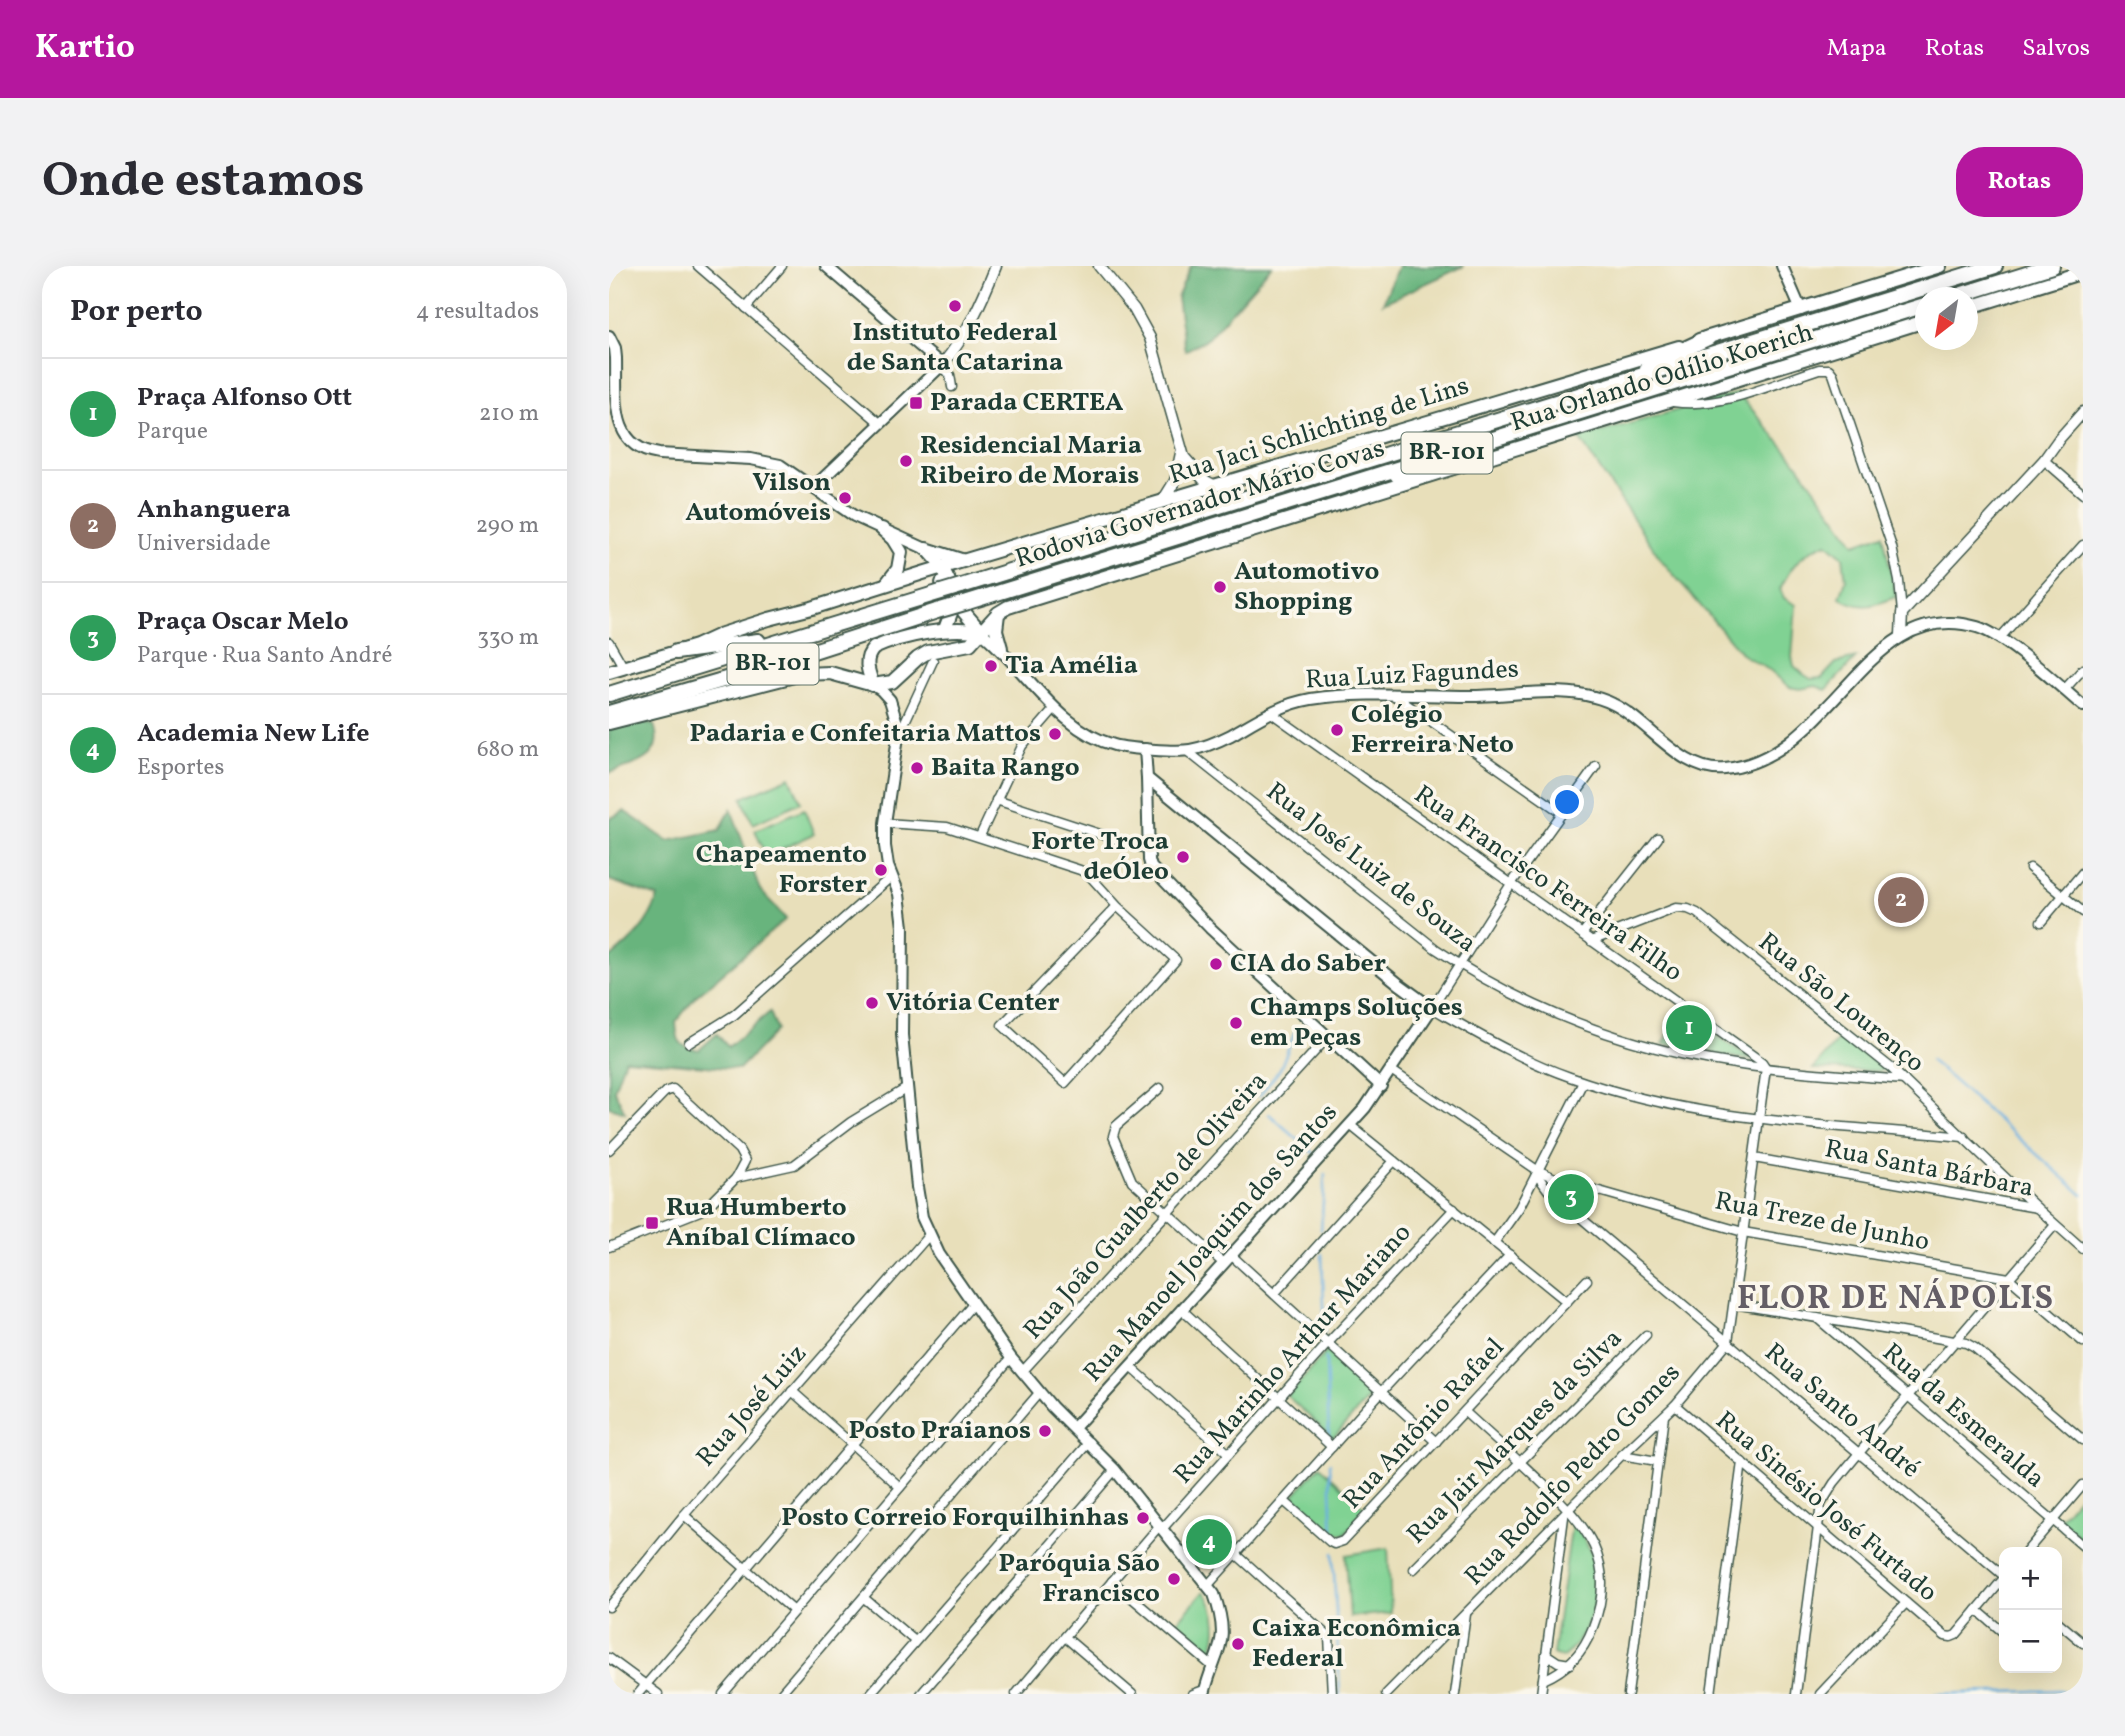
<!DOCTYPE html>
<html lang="pt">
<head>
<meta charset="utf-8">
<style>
  body { margin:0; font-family:Vollkorn,serif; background:#f2f2f3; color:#2b2b33 }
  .controls { position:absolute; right:21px; bottom:21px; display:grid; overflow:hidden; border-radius:14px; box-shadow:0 7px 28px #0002 }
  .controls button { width:63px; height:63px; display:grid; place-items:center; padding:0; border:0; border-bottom:2px solid #e1e1e2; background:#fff; color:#2b2b33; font:35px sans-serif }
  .compass { position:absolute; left:1306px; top:21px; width:63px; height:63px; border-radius:50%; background:#fff; box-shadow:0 7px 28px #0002; rotate:211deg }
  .you { position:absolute; left:959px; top:537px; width:24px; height:24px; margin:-18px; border:5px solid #fff; border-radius:50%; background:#1a73e8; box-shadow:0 0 0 10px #1a73e833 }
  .badge { display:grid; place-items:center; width:46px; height:46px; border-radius:50%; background:#b5179e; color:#fff; font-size:23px; font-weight:700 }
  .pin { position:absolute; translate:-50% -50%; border:4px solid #fff; box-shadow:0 2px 7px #0006 }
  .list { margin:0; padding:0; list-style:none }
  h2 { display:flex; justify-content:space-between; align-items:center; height:91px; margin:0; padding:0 28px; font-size:30px }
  h2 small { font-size:23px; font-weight:400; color:#7c7c81 }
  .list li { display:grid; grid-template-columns:46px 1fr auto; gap:21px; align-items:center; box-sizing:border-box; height:112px; padding:0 28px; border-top:2px solid #e1e1e2 }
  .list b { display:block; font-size:26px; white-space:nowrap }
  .list p { margin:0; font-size:23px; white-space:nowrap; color:#7c7c81 }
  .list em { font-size:23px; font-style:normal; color:#7c7c81 }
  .map { position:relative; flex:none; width:1474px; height:1428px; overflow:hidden; border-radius:28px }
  header { display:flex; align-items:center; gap:42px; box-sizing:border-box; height:98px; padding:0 35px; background:#b5179e; color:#fff }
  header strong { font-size:33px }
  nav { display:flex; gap:38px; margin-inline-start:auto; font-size:24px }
  .intro { display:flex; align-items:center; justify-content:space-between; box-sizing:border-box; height:168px; padding:0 42px }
  h1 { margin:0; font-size:49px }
  .button { padding:18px 32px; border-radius:28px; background:#b5179e; color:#fff; font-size:24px; font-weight:700 }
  main { display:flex; gap:42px; padding:0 42px }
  aside { flex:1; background:#fff; border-radius:28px; box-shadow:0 7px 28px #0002 }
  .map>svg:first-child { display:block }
</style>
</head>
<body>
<header>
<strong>Kartio</strong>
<nav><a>Mapa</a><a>Rotas</a><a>Salvos</a></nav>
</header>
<div class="intro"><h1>Onde estamos</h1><a class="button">Rotas</a></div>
<main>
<aside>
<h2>Por perto<small>4 resultados</small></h2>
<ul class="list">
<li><span class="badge" style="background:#2e9e5b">1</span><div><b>Praça Alfonso Ott</b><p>Parque</p></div><em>210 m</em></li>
<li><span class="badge" style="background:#8d6e63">2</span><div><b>Anhanguera</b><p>Universidade</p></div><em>290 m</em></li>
<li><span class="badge" style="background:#2e9e5b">3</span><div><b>Praça Oscar Melo</b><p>Parque · Rua Santo André</p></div><em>330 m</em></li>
<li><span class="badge" style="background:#2e9e5b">4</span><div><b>Academia New Life</b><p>Esportes</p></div><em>680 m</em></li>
</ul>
</aside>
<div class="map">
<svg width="1474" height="1428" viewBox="0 0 1474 1428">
  <rect width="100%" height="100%" fill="#fbf7ec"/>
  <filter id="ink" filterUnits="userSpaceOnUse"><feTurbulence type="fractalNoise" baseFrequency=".0143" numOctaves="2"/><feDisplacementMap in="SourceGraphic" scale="14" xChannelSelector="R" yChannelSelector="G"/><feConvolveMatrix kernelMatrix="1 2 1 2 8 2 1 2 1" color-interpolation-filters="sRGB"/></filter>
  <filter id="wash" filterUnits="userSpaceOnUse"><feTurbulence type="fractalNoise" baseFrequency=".00686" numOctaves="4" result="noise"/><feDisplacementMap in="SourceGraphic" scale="28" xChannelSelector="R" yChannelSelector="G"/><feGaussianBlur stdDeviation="1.57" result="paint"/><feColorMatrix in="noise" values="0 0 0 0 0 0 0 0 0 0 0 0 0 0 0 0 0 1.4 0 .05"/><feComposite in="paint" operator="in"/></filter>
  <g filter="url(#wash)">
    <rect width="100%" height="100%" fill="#e8dfba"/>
    <g fill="#80d293" stroke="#508864" stroke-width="2">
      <path d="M 1129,127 L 1184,192 L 1246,278 L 1274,268 L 1287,331 C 1265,340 1251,345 1231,331 L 1237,314 L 1234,291 L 1218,277 C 1193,286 1182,300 1171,323 L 1175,332 L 1187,339 L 1183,391 L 1185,400 L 1194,408 L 1202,413 L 1213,412 L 1227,397 L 1247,392 L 1217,424 L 1207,420 L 1191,423 L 1180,421 L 1162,405 L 1134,389 L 1053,295 L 970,172 Z"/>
      <polygon points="181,511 192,536 144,558 133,532"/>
      <polygon points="195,543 205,568 157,590 146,564"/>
      <polygon points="1073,745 1145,795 1054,778"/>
      <polygon points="1233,769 1276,805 1204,803"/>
      <polygon points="719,1084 765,1126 724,1172 678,1130"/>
      <polygon points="711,1200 757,1243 736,1268 724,1267 684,1230"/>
      <polygon points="1474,1226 1474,1274 1450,1253"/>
      <path d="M 963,1257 C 1001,1299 993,1353 954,1392 L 944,1388 Z"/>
      <polygon points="779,1282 782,1347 741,1351 737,1289"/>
      <path d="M 595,1325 C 609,1345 610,1367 601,1389 L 566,1358 Z"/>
    </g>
    <g fill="#68b47d" stroke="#447858" stroke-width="2">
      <polygon points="582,0 663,0 598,73 576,85 568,32"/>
      <polygon points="789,0 855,0 774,37"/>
      <path d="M 26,455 L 45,459 C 57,493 25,498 0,507 L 0,463 Z"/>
      <path d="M 122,543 L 151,624 L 177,653 L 87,730 L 67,756 C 68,775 69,781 90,784 L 108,768 L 119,781 L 161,746 L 168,764 L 130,803 L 16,793 L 5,824 L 16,846 L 0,841 L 0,693 C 23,674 39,660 49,631 L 0,614 L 0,553 L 15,545 L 59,575 L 111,564 Z"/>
    </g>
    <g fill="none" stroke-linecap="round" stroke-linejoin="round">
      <g stroke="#6aafe0" stroke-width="2.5">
        <polyline points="1321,794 1474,929"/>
        <polyline points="650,831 671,803 688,761"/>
        <polyline points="660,848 704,887"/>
        <polyline points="712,964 716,908"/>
        <polyline points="713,988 716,1066"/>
        <polyline points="717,1092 720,1170"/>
        <polyline points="721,1197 724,1271"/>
        <polyline points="724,1287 731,1428"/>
        <polyline points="1326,1428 1451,1424 1462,1428"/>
      </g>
    </g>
  </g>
  <g filter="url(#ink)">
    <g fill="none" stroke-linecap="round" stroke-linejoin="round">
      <g stroke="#3d5548" stroke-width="11">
        <g id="minor">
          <polyline points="89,0 272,158"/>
          <polyline points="137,42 173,0"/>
          <polyline points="333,99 341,109 343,121"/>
          <path d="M 1064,136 C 1114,143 1163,118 1210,103 L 1220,103 L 1224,108 L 1283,281 L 1290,315 L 1293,347"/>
          <polyline points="1435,194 1474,228"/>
          <polyline points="1390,373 1474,279"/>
          <polyline points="0,376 15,402"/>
          <polyline points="1455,424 1474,403"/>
          <polyline points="783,428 953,547"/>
          <polyline points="661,446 1153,796 1157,802 1119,1076"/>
          <polyline points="289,471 324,395"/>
          <path d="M 578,485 L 827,683 C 918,744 1017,782 1126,798 C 1182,807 1239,809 1295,814"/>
          <path d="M 987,500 L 902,618 L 823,742 C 867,767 912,794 961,811 C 1086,856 1224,859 1355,871"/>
          <polyline points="387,534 540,584"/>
          <polyline points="276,557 338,561 471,604 480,609 508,640 567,694 456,817 393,759 508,640"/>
          <polyline points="371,570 413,480 446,442"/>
          <polyline points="1421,602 1474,646"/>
          <polyline points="1432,656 1474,606"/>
          <polyline points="973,668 1049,572"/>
          <polyline points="982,675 1067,642 1079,643 1088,647 1281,801 1428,942"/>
          <polyline points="80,777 125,749 283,610"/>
          <polyline points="782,804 928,904 931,913 939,924 1395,1310"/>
          <polyline points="551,822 507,860 504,870 523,915 614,997"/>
          <polyline points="741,859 957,1035"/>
          <polyline points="0,884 56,826 64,823 130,884 136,895 127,912 96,943 0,981"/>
          <polyline points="1145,892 1428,942 1474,983"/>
          <polyline points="928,904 948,913 1134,966 1400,1012 1474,1076"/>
          <polyline points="127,912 185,899 242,856 298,822"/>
          <polyline points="967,946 980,922"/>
          <polyline points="885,977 910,942 974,816"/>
          <polyline points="622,989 827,1176"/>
          <polyline points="665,1028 785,895"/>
          <polyline points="1125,1038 1357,1077 1366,1082 1474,1174"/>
          <polyline points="572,1043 723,1181"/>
          <polyline points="1208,1052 1474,1280"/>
          <polyline points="521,1100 620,1188"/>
          <polyline points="413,1106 719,771"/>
          <polyline points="183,1125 291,1221"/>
          <polyline points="1066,1139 1336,1370 1342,1371 1347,1369 1395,1312"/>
          <path d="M 856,1146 C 881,1169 907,1192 932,1216 C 977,1259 1010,1295 984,1361 C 975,1385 958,1404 934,1414"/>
          <polyline points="1013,1189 1048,1195"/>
          <polyline points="675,1235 721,1276 725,1278 734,1275 978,1014"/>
          <polyline points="75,1249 185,1345"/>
          <polyline points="554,1262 719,1077 845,943"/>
          <polyline points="1417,1286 1474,1219"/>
          <polyline points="627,1288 720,1371 723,1428"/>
          <polyline points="805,1303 1037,1069"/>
          <polyline points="503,1315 604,1401"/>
          <polyline points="599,1319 772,1126 901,989"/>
          <polyline points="255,1332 306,1375"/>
          <polyline points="0,1341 75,1249 320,969"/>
          <polyline points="1368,1344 1395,1367"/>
          <polyline points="1448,1355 1474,1377"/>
          <polyline points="456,1371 523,1428"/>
          <polyline points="937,1388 949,1396 961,1398"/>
          <polyline points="0,1392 49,1428"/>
          <polyline points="29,1428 364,1038"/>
          <polyline points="114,1428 402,1092"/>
          <polyline points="171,1428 430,1127"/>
          <polyline points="261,1428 480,1176"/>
          <polyline points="312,1428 506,1204"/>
          <polyline points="407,1428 551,1259"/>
          <polyline points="584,1428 595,1424"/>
          <polyline points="777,1428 1013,1189 1066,1139 1119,1076"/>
          <polyline points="846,1428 857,1348"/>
          <polyline points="932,1428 955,1251"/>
          <polyline points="1019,1428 1055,1150"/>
          <polyline points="1102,1428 1133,1196"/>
          <polyline points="1187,1428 1212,1238 1225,1217 1250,1187 1446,959"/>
          <polyline points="1211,1428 1297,1337"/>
        </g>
      </g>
      <g stroke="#3d5548" stroke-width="13">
        <g id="tertiary">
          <polyline points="490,0 525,43 541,72 575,191 595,214 606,220"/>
          <path d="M 333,99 C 358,69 373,35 387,0"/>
          <polyline points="553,236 566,215 572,187"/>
          <polyline points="1292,369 1293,347 1435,194 1450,173 1474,146"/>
        </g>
      </g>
      <g stroke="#3d5548" stroke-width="14">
        <g id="secondary">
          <polyline points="1173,0 1192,44"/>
          <path d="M 0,70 L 6,82 L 7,92 C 8,133 0,181 50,188 L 142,193 L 171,199 L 245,250 L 317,283 L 333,301"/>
          <polyline points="205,221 333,99 217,0"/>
          <path d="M 372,366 C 416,401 450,465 505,479 C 519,483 567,486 581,484 C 594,482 610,475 622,469 C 648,454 672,438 702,433 C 755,425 808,430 860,430 C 888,430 915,426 942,426 C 963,426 986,429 1004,438 C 1040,455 1073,508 1116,503 C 1225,492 1257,329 1368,361 C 1398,370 1449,419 1474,440"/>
          <path d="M 264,419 L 272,424 L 281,434 L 287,454 L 289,471 L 276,557 L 276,580 L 279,600 L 290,628 L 294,661 L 293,769 L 308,921 L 313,951 L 330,988 L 402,1092 L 443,1141 L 506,1204 L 605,1328 C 623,1379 606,1383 595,1428"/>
          <polyline points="538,512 540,594 542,601 601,662 772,820"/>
          <polyline points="465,1162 756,842 823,742 790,718 538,512 536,483"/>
        </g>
      </g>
      <g stroke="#3d5548" stroke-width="16">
        <g id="primary">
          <polyline points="1358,42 1474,6"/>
          <polyline points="1090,74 1331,0"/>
          <polyline points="273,263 284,273 292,286 289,303 278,317"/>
          <polyline points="317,283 352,294"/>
          <polyline points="333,301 355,346 372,366"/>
          <polyline points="333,317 342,347 336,363"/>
          <polyline points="389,348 387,364 392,382"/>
          <polyline points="0,406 87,380 113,368 160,353 203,342 317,306 1070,81"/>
          <path d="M 264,419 C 259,405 254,393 265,382 C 294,369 340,360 372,366"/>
          <polyline points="0,457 193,408 221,407 264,419 283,416 309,392 319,386 361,378 389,347 399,341 1316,55"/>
        </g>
      </g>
      <g stroke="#3d5548" stroke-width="18">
        <g id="motorway">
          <polyline points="1341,32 1443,0"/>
          <polyline points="1038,103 1050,95 1099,72"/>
          <polyline points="788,209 836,203"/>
          <polyline points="352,320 1386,0"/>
          <polyline points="359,336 1316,39"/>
          <polyline points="67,386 149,375"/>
          <polyline points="0,428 322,329"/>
          <polyline points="0,447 124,411 328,345"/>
        </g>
      </g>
      <use href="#minor" stroke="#fff" stroke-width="8"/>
      <use href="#tertiary" stroke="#fff" stroke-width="10"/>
      <use href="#secondary" stroke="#fff" stroke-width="10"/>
      <use href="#primary" stroke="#fff" stroke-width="12"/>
      <use href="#motorway" stroke="#fff" stroke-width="14"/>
      <g stroke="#3d5548" stroke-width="18" stroke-linecap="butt">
        <g id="motorway-bridge">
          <polyline points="322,329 352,320"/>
          <polyline points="328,345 359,336"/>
        </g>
      </g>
      <use href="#motorway-bridge" stroke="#fff" stroke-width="14"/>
    </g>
  </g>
  <g fill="#b5179e" stroke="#fbf7ec" stroke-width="2.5">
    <circle cx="346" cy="40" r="7"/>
    <rect x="300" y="130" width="14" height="14" rx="3.5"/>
    <circle cx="297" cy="195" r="7"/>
    <circle cx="236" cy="232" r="7"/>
    <circle cx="611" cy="321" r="7"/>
    <circle cx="382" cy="400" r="7"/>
    <circle cx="728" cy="464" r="7"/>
    <circle cx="446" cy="468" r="7"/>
    <circle cx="308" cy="502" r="7"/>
    <circle cx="574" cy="591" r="7"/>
    <circle cx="272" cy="604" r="7"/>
    <circle cx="607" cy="698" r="7"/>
    <circle cx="263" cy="737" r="7"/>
    <circle cx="627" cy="757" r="7"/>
    <rect x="36" y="950" width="14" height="14" rx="3.5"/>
    <circle cx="436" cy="1165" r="7"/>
    <circle cx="534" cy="1252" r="7"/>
    <circle cx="565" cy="1313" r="7"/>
    <circle cx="629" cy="1378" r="7"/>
  </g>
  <g text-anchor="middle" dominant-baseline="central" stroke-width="7" stroke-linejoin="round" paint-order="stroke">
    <g fill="#fbf7ec" stroke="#61756b" stroke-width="2">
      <rect x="792.5" y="166.5" width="91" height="41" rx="5"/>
      <rect x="118.5" y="377.5" width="91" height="41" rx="5"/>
    </g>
    <g font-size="24" font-weight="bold" fill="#1f3d34">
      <text x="838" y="187">BR-101</text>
      <text x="164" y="398">BR-101</text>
    </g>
    <g font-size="26" font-weight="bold" fill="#1f3d34" stroke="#fbf7ec" text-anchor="start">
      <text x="346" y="67" text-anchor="middle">Instituto Federal<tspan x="346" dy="30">de Santa Catarina</tspan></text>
      <text x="321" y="137">Parada CERTEA</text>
      <text x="311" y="180">Residencial Maria<tspan x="311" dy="30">Ribeiro de Morais</tspan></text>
      <text x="222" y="217" text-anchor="end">Vilson<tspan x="222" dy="30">Automóveis</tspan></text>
      <text x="625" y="306">Automotivo<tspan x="625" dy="30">Shopping</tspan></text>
      <text x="396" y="400">Tia Amélia</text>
      <text x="742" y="449">Colégio<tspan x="742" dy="30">Ferreira Neto</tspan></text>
      <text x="432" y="468" text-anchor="end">Padaria e Confeitaria Mattos</text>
      <text x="322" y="502">Baita Rango</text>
      <text x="560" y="576" text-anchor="end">Forte Troca<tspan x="560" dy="30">deÓleo</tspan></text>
      <text x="258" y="589" text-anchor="end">Chapeamento<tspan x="258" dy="30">Forster</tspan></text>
      <text x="621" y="698">CIA do Saber</text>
      <text x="277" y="737">Vitória Center</text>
      <text x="641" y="742">Champs Soluções<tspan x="641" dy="30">em Peças</tspan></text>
      <text x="57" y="942">Rua Humberto<tspan x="57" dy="30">Aníbal Clímaco</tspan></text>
      <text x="422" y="1165" text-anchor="end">Posto Praianos</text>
      <text x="520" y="1252" text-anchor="end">Posto Correio Forquilhinhas</text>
      <text x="551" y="1298" text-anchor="end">Paróquia São<tspan x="551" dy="30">Francisco</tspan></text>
      <text x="643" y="1363">Caixa Econômica<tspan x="643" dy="30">Federal</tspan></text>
    </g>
    <g font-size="26" fill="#1f3d34" stroke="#fbf7ec">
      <text transform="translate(1053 112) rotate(-17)">Rua Orlando Odílio Koerich</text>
      <text transform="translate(710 165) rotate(-17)">Rua Jaci Schlichting de Lins</text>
      <text transform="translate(591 238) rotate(-17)">Rodovia Governador Mário Covas</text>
      <text transform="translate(803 409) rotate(-3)">Rua Luiz Fagundes</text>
      <text transform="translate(762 602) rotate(38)">Rua José Luiz de Souza</text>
      <text transform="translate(939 618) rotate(35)">Rua Francisco Ferreira Filho</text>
      <text transform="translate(1232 737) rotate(39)">Rua São Lourenço</text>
      <text transform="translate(1320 903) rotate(11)">Rua Santa Bárbara</text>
      <text transform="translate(537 940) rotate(-48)">Rua João Gualberto de Oliveira</text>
      <text transform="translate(1213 956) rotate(11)">Rua Treze de Junho</text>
      <text transform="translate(602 977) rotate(-48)">Rua Manoel Joaquim dos Santos</text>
      <text transform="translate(684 1088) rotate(-48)">Rua Marinho Arthur Mariano</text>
      <text transform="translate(143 1140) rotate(-49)">Rua José Luiz</text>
      <text transform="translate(1233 1145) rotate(40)">Rua Santo André</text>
      <text transform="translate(1354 1150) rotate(41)">Rua da Esmeralda</text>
      <text transform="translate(815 1158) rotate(-47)">Rua Antônio Rafael</text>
      <text transform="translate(906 1171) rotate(-45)">Rua Jair Marques da Silva</text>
      <text transform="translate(964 1209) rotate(-46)">Rua Rodolfo Pedro Gomes</text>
      <text transform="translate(1217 1241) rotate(40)">Rua Sinésio José Furtado</text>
    </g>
    <g font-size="33" font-weight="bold" letter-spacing="2" fill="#645e66" stroke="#fbf7ec">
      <text x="1287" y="1034">FLOR DE NÁPOLIS</text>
    </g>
  </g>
</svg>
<div class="controls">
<button>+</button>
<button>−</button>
</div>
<svg class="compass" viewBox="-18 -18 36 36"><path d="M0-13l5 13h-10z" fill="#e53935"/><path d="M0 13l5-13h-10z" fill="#7c7c81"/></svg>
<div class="you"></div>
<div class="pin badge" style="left:1080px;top:762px;background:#2e9e5b">1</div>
<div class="pin badge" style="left:1292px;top:634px;background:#8d6e63">2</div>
<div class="pin badge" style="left:962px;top:931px;background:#2e9e5b">3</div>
<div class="pin badge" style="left:600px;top:1276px;background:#2e9e5b">4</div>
</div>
</main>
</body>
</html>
